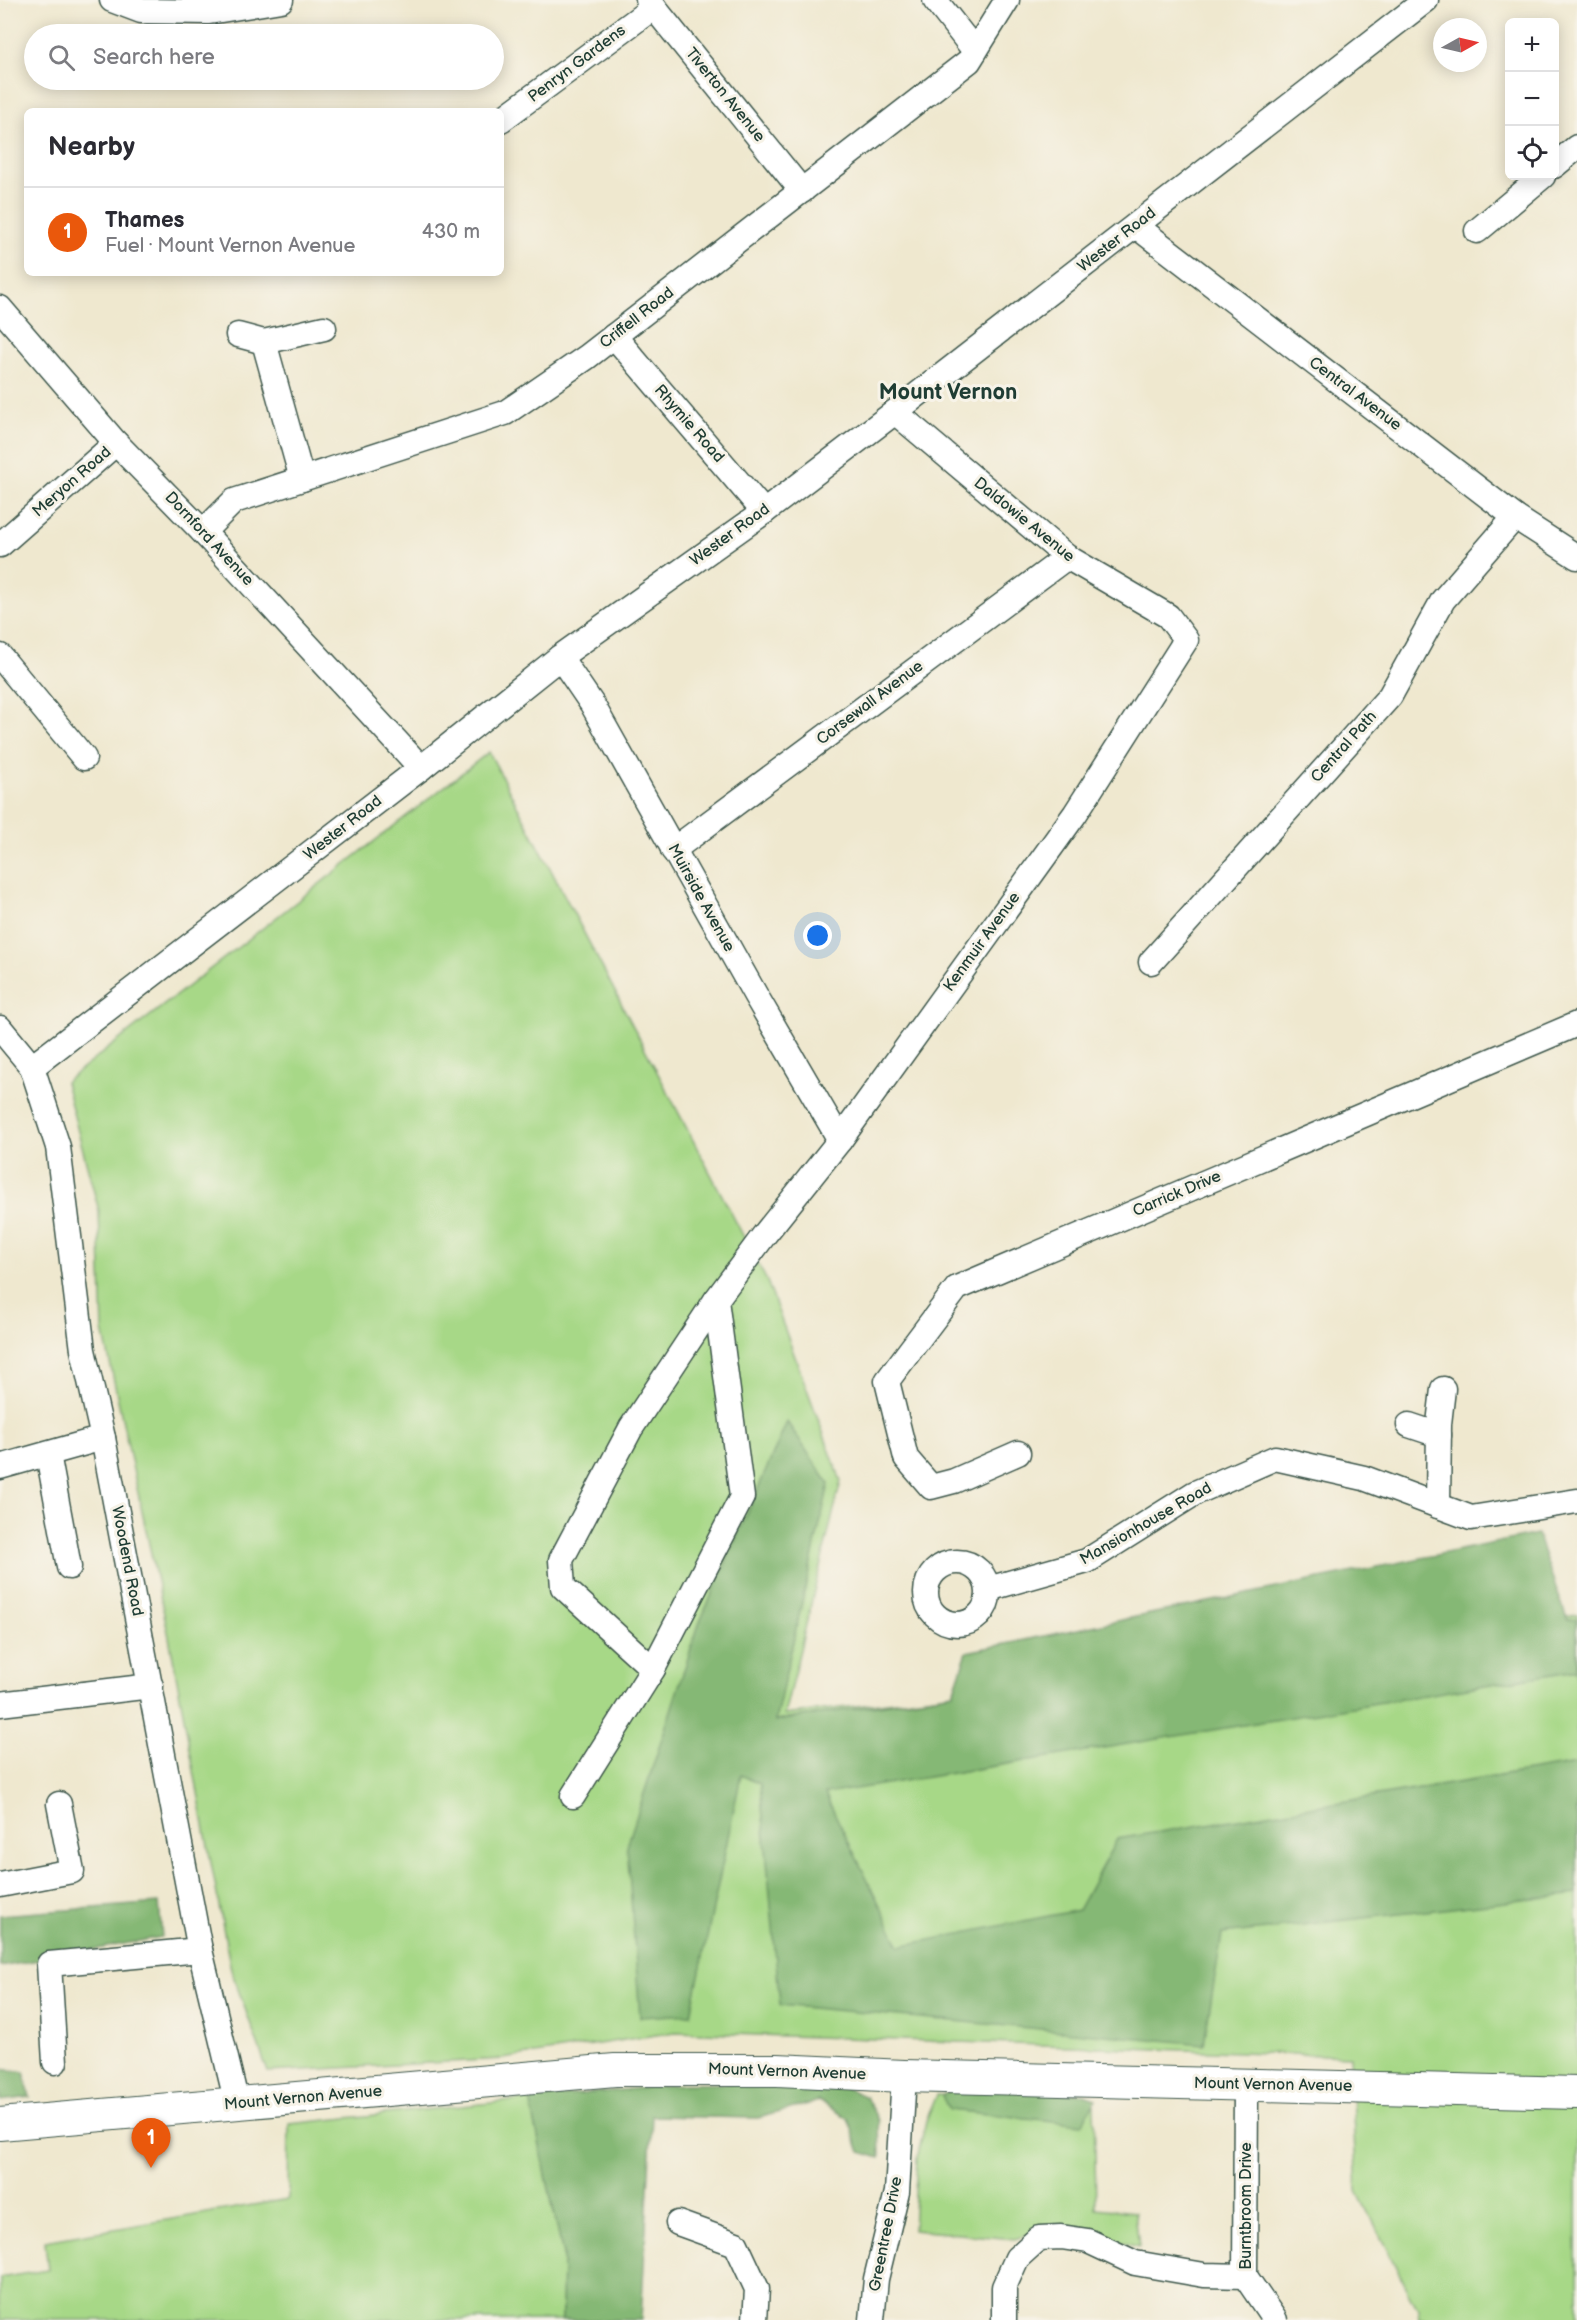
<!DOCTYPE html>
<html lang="en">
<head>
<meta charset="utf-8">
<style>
  body { margin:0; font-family:"Balsamiq Sans",sans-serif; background:#f2f2f3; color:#2b2b33 }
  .controls { position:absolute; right:18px; top:18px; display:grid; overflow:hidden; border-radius:9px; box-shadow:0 3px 15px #0003 }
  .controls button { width:54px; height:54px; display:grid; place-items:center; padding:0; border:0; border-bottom:2px solid #e1e1e2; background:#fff; color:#2b2b33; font:30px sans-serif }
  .compass { position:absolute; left:1433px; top:18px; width:54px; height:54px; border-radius:50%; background:#fff; box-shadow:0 3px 15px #0003; rotate:82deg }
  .you { position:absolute; left:818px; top:936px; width:21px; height:21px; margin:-15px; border:4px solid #fff; border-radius:50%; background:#1a73e8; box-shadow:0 0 0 9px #1a73e833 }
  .badge { display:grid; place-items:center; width:39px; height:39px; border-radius:50%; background:#ea580c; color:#fff; font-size:20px; font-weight:700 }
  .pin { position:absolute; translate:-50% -50px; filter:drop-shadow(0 2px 3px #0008) }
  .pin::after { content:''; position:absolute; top:32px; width:21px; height:18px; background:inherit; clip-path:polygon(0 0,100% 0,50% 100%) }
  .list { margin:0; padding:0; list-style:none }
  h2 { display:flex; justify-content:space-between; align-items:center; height:78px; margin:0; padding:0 24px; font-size:26px }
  h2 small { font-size:20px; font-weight:400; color:#7c7c81 }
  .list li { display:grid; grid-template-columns:39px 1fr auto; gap:18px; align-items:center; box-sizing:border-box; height:90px; padding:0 24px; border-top:2px solid #e1e1e2 }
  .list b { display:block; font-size:22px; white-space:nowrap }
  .list p { margin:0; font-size:20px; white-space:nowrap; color:#7c7c81 }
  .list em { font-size:20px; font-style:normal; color:#7c7c81 }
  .icon { flex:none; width:33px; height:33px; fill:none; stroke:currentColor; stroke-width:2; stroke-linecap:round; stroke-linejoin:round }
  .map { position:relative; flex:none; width:1577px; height:2320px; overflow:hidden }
  .search { position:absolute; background:#fff; box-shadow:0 3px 15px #0003; left:24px; top:24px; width:480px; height:66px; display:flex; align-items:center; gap:15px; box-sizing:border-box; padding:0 21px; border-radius:33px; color:#7c7c81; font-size:22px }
  .panel { position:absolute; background:#fff; box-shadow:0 3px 15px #0003; left:24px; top:108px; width:480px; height:168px; border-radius:9px }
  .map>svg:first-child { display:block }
</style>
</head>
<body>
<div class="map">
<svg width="1577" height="2320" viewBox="0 0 1577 2320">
  <rect width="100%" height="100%" fill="#f7f3e8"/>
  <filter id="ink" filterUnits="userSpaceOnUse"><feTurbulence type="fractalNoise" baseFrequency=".0167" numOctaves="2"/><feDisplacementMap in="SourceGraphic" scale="12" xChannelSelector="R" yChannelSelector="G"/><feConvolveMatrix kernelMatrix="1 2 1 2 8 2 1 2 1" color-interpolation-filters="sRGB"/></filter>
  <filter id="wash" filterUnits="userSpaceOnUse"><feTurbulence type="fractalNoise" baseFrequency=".008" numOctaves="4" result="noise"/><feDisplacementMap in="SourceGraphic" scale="24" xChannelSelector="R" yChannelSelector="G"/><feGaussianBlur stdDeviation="1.35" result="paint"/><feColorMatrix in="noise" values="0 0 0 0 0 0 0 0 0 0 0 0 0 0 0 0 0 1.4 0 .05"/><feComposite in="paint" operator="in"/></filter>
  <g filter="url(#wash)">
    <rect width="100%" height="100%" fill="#efe8cf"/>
    <g fill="#a7d887" stroke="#638a5e" stroke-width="1.5">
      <polygon points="489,752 767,1281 841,1481 784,1715 1577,1615 1577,2320 1419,2320 1418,2310 1357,2191 1350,2056 675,2032 503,2059 268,2072 231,1970 169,1637 103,1330 99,1211 65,1082"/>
      <polygon points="937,2095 1094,2101 1096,2208 1135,2212 1139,2247 1055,2226 1015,2239 913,2230 917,2158 926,2121"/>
      <polygon points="530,2099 563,2255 562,2320 0,2320 0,2278 48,2270 45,2241 288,2199 289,2124"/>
    </g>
    <g fill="#85b874" stroke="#527a54" stroke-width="1.5">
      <polygon points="787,1422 829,1484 775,1721 953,1693 967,1652 1537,1534 1567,1619 1577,1620 1577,1670 825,1794 900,1946 1078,1910 1117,1839 1577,1763 1577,1894 1222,1934 1204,2044 780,2005 760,1784 741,1775 691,2014 640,2017 627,1846 699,1624"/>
      <polygon points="159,1903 162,1937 0,1967 0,1915"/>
      <polygon points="0,2069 24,2072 30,2097 0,2101"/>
      <polygon points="832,2082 866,2097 879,2122 880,2158 860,2152 848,2118 819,2101 758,2118 652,2116 641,2320 562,2320 563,2255 530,2099 683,2084"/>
      <polygon points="954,2086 1077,2093 1096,2099 1082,2124 949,2110 942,2096"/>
    </g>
  </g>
  <g filter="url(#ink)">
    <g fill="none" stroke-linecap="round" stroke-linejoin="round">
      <g stroke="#3e574b" stroke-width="27">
        <g id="minor">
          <polyline points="112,0 141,11 209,12 281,0"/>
          <polyline points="648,0 802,191"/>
          <polyline points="935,0 975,51"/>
          <polyline points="501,120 654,7"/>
          <polyline points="1554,166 1577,147"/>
          <polyline points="1136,226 1515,517 1577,557"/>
          <polyline points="1477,231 1543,176"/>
          <polyline points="0,308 116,443 203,532 421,768"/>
          <polyline points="238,335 264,342"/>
          <polyline points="614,336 764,512"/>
          <polyline points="302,479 264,342 324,328"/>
          <polyline points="203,532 234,501 505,413 587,357 969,61 1007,0"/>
          <polyline points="0,545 116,443"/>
          <polyline points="0,656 84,758"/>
          <polyline points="560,657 592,704 756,996 840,1140"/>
          <polyline points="673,850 1067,557"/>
          <polyline points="1151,962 1390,696 1443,600 1515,517"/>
          <polyline points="0,1028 32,1067 58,1147 83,1350 103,1438 200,1950 237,2104"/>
          <polyline points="32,1067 421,768 560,657 764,512 895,412 1426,0"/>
          <polyline points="1409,1425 1439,1435"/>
          <polyline points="1018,1453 954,1481 931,1487 906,1458 887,1381 957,1288 1577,1024"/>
          <polyline points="48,1454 69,1567"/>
          <polyline points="0,1467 103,1438"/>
          <polyline points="1438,1506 1439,1424 1443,1389"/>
          <circle cx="957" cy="1593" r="31"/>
          <polyline points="988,1589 1087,1561 1195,1493 1275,1458 1364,1478 1471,1518 1577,1501"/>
          <polyline points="653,1669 563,1587 561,1560 631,1428 716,1300"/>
          <polyline points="0,1704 151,1686"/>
          <polyline points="573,1796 653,1669 742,1497 716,1300 765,1234 840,1140 1075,814 1186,640 1168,616 1067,557 895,412"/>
          <polyline points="0,1885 72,1871 59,1804"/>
          <polyline points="55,2062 49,1964 200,1950"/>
          <polyline points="1246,2084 1245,2276 1275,2320"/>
          <polyline points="678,2223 736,2244 757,2289 755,2320"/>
          <polyline points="872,2320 876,2279 897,2192 904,2076"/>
          <polyline points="1004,2320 1004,2287 1017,2258 1039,2238 1061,2237 1088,2241 1135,2263 1204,2275 1245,2276"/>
        </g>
      </g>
      <g stroke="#3e574b" stroke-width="34">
        <polyline id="major" points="0,2124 615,2070 777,2070 904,2076 1577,2093"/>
      </g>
      <use href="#minor" stroke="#fff" stroke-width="24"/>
      <use href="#major" stroke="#fff" stroke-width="32"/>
    </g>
  </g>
  <g text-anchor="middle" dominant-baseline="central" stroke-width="6" stroke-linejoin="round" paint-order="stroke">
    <g font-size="16" fill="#1f3d34" stroke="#f7f3e8">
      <text transform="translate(577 64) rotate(-37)">Penryn Gardens</text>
      <text transform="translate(725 95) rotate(51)">Tiverton Avenue</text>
      <text transform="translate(1117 240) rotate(-38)">Wester Road</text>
      <text transform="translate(637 318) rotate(-38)">Criffell Road</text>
      <text transform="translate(1355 394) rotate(37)">Central Avenue</text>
      <text transform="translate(689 424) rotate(49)">Rhymie Road</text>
      <text transform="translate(72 482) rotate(-41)">Meryon Road</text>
      <text transform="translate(1024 520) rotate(39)">Daldowie Avenue</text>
      <text transform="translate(730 535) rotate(-36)">Wester Road</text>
      <text transform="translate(209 539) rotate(47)">Dornford Avenue</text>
      <text transform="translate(870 703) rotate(-37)">Corsewall Avenue</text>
      <text transform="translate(1344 747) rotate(-48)">Central Path</text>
      <text transform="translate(343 828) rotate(-38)">Wester Road</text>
      <text transform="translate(701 898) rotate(61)">Muirside Avenue</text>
      <text transform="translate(982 942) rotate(-54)">Kenmuir Avenue</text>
      <text transform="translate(1177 1194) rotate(-23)">Carrick Drive</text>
      <text transform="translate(1146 1524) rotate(-30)">Mansionhouse Road</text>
      <text transform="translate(127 1561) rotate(79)">Woodend Road</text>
      <text transform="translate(787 2072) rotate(2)">Mount Vernon Avenue</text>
      <text transform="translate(1273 2085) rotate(1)">Mount Vernon Avenue</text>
      <text transform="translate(303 2098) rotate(-5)">Mount Vernon Avenue</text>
      <text transform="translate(1246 2206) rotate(-90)">Burntbroom Drive</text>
      <text transform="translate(886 2234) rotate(-79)">Greentree Drive</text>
    </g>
    <g font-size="22" font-weight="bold" fill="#1f3d34" stroke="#f7f3e8">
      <text x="948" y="392">Mount Vernon</text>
    </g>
  </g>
</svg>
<div class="controls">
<button>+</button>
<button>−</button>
<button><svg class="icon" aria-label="locate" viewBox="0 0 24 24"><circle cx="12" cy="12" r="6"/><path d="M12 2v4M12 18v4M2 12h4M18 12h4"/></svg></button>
</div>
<svg class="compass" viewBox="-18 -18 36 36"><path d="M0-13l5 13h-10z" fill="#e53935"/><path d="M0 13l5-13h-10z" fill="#7c7c81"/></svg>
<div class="you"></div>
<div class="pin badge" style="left:151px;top:2168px">1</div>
<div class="search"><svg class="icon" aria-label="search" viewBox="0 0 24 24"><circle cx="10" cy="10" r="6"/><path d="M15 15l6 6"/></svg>Search here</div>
<section class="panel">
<h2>Nearby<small></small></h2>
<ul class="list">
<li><span class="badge">1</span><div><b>Thames</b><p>Fuel · Mount Vernon Avenue</p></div><em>430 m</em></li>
</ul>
</section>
</div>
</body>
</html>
